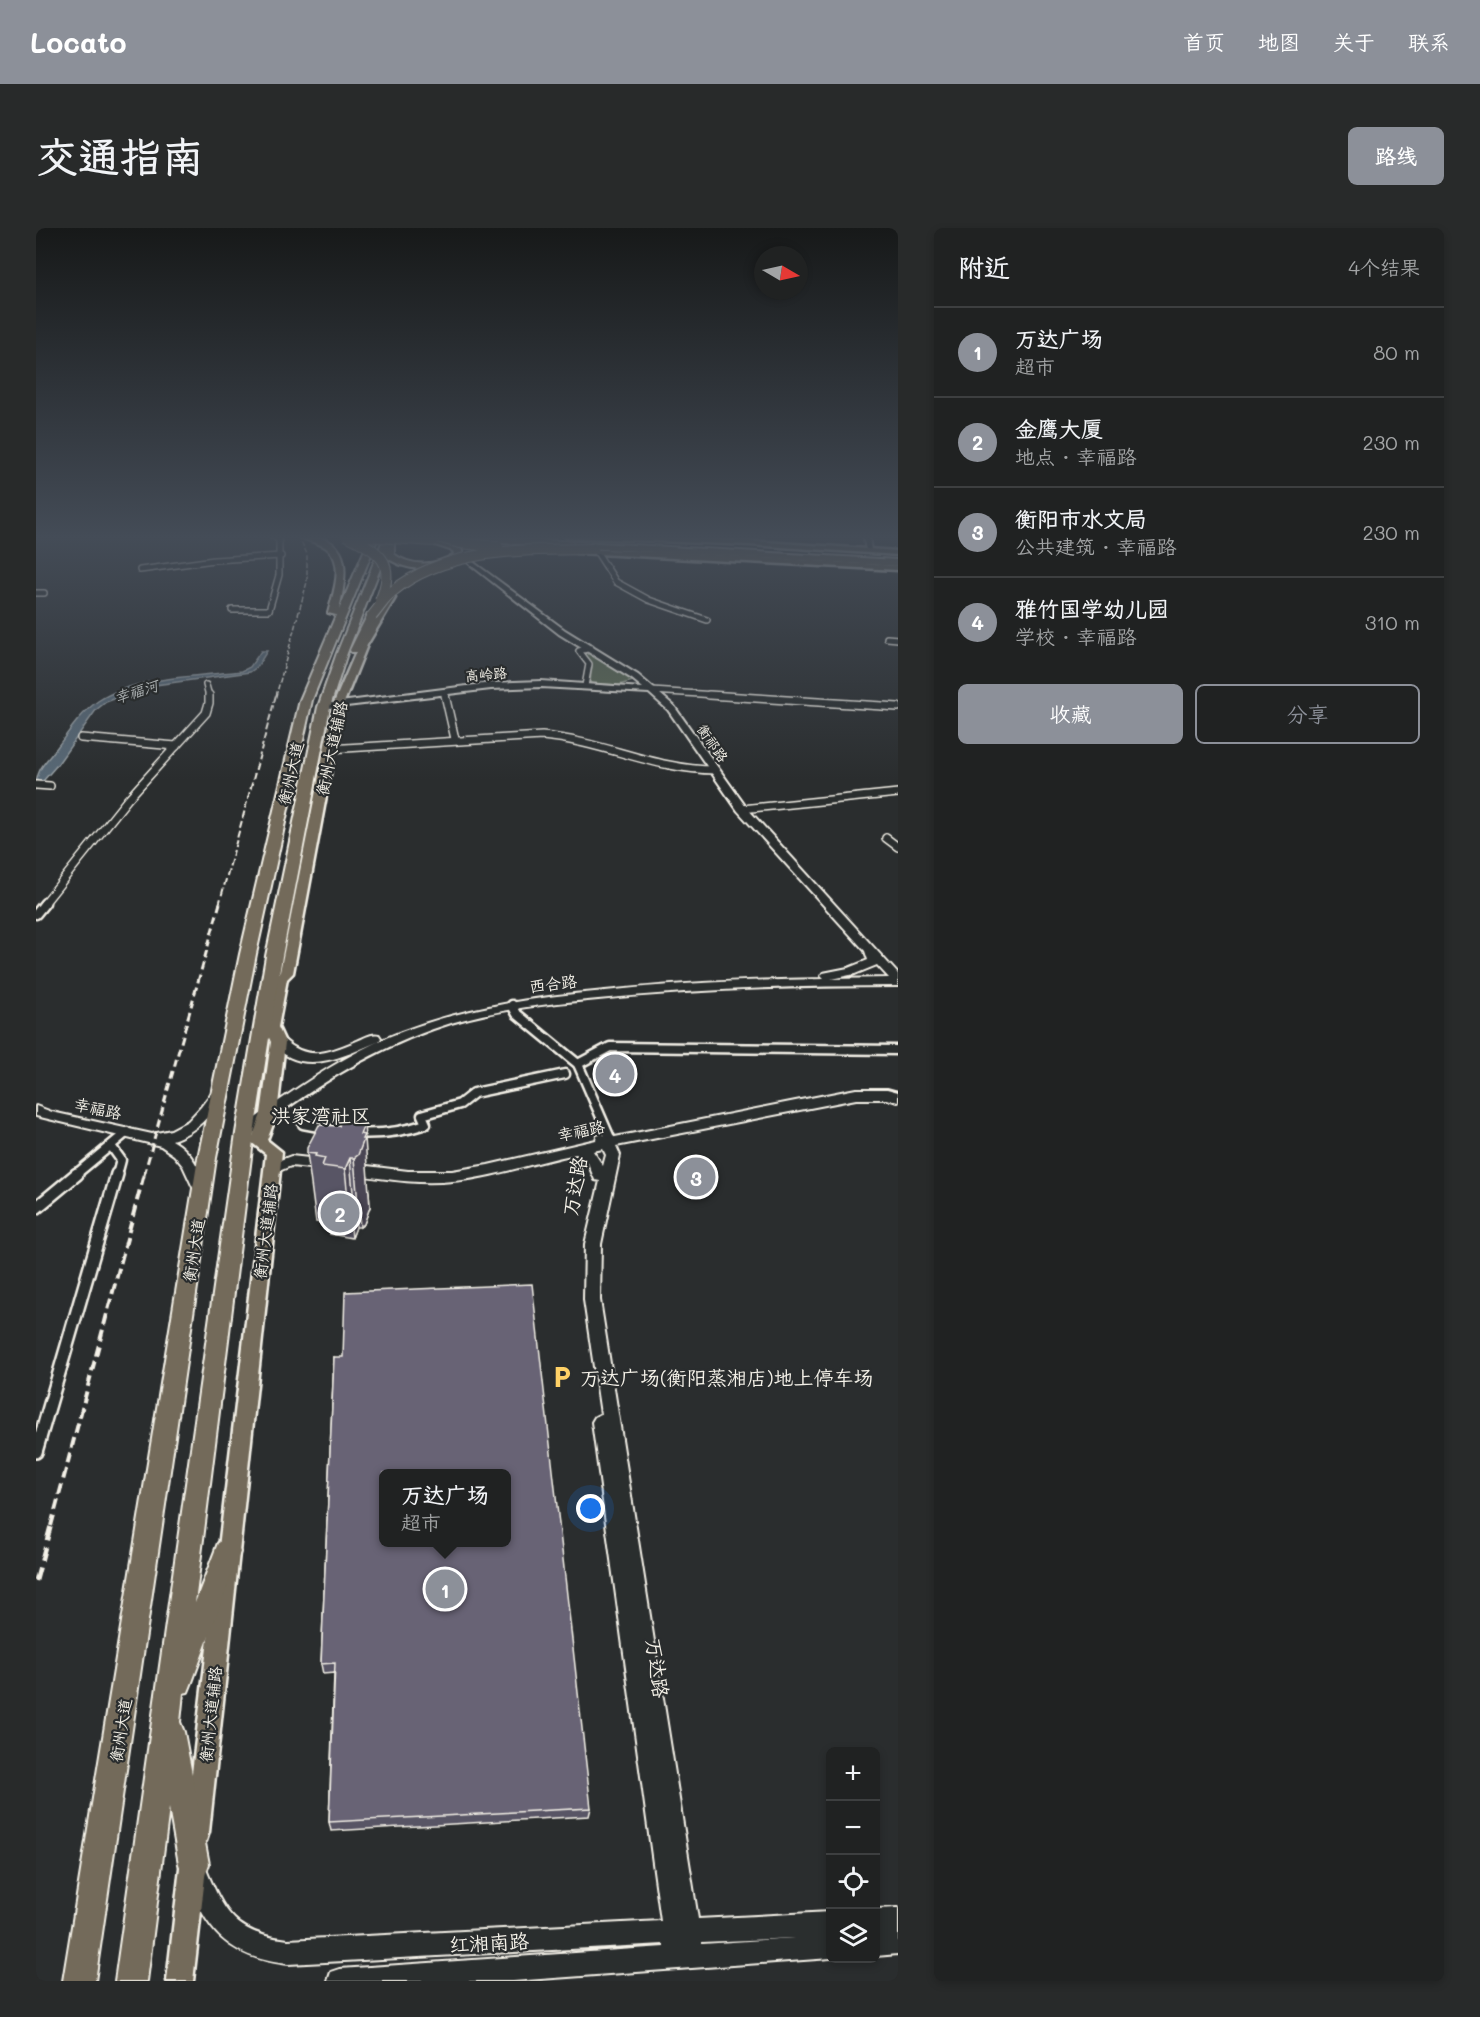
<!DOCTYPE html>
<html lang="zh">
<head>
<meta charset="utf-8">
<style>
  body { margin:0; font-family:Mali,"LXGW WenKai TC",sans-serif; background:#282a2a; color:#f1f3f6 }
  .controls { position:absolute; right:18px; bottom:18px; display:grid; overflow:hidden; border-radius:9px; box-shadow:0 3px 9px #0003 }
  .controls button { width:54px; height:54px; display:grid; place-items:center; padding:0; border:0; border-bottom:2px solid #3d3f40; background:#202222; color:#f1f3f6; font:30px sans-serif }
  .compass { position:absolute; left:718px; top:18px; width:54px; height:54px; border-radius:50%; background:#202222; box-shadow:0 3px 9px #0003; rotate:99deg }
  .you { position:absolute; left:555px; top:1281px; width:21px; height:21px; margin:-15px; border:4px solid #fff; border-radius:50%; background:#1a73e8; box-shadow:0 0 0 9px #1a73e833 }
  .badge { display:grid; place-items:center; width:39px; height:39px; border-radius:50%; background:#8c9099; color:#fff; font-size:20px; font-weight:700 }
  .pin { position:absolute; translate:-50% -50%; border:3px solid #fff; box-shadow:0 2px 6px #0006 }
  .popup { position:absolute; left:343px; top:1241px; width:132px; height:78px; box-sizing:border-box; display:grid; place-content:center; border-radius:9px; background:#202222; filter:drop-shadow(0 2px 4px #0005); font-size:20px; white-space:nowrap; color:#a2a4a5 }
  .popup b { font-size:22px; color:#f1f3f6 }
  .popup::after { content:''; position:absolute; left:50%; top:100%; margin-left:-12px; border:12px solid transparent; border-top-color:#202222 }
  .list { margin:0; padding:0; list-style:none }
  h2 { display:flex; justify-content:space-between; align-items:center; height:78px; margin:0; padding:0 24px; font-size:26px }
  h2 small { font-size:20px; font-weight:400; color:#a2a4a5 }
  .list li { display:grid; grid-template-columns:39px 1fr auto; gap:18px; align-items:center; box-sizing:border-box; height:90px; padding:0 24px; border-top:2px solid #3d3f40 }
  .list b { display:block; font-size:22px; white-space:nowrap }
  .list p { margin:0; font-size:20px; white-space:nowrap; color:#a2a4a5 }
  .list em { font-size:20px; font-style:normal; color:#a2a4a5 }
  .actions { display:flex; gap:12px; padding:18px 24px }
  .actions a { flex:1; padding:14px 0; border:2px solid #8c9099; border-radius:9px; text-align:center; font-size:21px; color:#8c9099 }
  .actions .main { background:#8c9099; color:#fff }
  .icon { flex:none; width:33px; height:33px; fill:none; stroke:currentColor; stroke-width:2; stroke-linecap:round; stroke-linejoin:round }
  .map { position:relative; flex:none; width:862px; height:1753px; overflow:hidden; border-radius:9px }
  header { display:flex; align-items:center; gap:36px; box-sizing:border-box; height:84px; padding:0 30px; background:#8c9099; color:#fff }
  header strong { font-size:28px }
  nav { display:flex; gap:33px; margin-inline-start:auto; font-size:21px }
  .intro { display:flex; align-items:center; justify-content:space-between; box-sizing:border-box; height:144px; padding:0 36px }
  h1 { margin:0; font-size:42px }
  .button { padding:15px 27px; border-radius:9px; background:#8c9099; color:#fff; font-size:21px; font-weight:700 }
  main { display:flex; gap:36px; padding:0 36px }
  aside { flex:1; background:#202222; border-radius:9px; box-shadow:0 3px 9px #0003 }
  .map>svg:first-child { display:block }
</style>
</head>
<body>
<header>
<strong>Locato</strong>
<nav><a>首页</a><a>地图</a><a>关于</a><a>联系</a></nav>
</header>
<div class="intro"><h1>交通指南</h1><a class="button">路线</a></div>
<main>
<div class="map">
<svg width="862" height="1753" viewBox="0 0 862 1753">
  <rect width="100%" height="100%" fill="#2a2d2e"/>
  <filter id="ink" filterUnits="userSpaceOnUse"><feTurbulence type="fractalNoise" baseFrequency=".0167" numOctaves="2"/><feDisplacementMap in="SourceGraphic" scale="12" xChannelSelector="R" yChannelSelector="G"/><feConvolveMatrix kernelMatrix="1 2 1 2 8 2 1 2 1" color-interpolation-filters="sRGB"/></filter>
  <g filter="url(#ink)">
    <polygon fill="#5e6c54" stroke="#a9ae9e" stroke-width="1.5" points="554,422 597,453 583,457 554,455 556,437 547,424"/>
    <path fill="#586774" stroke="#969ea2" stroke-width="1.5" d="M 225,423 L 231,423 L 221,439 L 214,444 L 112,458 L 70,474 L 60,482 L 21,537 L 0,561 C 0,539 10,535 22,518 C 34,502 45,485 62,473 C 97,449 164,448 206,443 L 214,439 Z"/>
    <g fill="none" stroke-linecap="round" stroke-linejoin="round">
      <g stroke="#f4f1e8" stroke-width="8">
        <g id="street-far3">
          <polyline points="560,323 580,354 613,372 671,392"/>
          <polyline points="104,342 178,332 245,328"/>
          <polyline points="0,365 8,365"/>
          <polyline points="196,382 233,382 243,347 243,312 236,307"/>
          <polyline points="851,410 862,411"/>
          <polyline points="170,457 173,468"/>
          <polyline points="549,458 553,436 543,423 555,420"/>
          <polyline points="616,463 696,468"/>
          <polyline points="408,464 409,468"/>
        </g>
      </g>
      <g stroke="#f4f1e8" stroke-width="10">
        <g id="street-far2">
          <polyline points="409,467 419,511"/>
          <polyline points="673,467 862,479"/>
          <polyline points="45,510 140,518"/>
          <path d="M 293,521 L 506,508 C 566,513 619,542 679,542"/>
          <polyline points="0,557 14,558"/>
          <polyline points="706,581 862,565"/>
          <polyline points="850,610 862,619"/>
          <polyline points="7,677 91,572 170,485 173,475 173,467"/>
        </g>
      </g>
      <g stroke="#f4f1e8" stroke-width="13">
        <g id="street-far1">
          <polyline points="0,686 9,675"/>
          <polyline points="476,777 481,786 542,836 574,910"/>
          <polyline points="542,836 574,819 862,822"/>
          <polyline points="267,896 293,901"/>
          <path d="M 317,905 C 342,907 366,904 390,896 L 386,887 L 424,876 L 438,865 L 529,846"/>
          <polyline points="75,918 85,932 81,947"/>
          <polyline points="39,947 91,904"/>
        </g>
      </g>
      <g stroke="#f4f1e8" stroke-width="16">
        <g id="street">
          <polyline points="0,980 41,946"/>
          <polyline points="0,1224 81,946"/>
        </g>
      </g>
      <g stroke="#f4f1e8" stroke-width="4">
        <g id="secondary">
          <polygon points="827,307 833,307 835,323 830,322"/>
          <path d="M 433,331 L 529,402 L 602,447 L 638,478 L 710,579 L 862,746 L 862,758 C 762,758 662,761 562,771 C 507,776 450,782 397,801 C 329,825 270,864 214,908 L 204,908 L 202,905 L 204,902 C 248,868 293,837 343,813 C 310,828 263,851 236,814 L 237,811 L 247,811 C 272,834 292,825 321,813 C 329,810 335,805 343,807 L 345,810 L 343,813 C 416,781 491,770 569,763 C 642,755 715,752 788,751 L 785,748 L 787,745 L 812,740 L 832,732 L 829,723 L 702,583 L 632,482 L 613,465 L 505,459 L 455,461 L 285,481 L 284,479 L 288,476 L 455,455 L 505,453 L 607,460 L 596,451 L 523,406 L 431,334 ZM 841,737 L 853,750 L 795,751 L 819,746 Z"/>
          <path d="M 182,861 L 189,866 C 175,887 161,904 136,912 C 156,923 164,942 172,962 L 170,966 L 160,966 L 147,938 L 138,927 L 125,918 L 0,888 L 0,878 L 16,884 L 116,906 L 135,902 L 152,893 L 165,879 L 177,863 Z"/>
          <path d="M 820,861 L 851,861 L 862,864 L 862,874 L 851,871 L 820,871 L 580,918 L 584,927 L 565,1016 L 564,1072 L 662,1691 L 794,1684 L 795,1730 L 477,1753 L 292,1753 L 295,1744 L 304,1741 L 628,1719 L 628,1716 L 252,1736 C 191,1729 170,1703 150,1647 L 153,1639 L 161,1636 L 169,1639 C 188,1685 199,1706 252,1712 L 625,1693 L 556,1194 L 559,1189 L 565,1186 L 548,1072 L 549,1016 L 564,953 L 559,952 L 552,935 L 540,926 C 499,934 459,949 417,953 C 383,957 349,951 315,946 L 310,945 L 308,941 L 310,937 L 315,936 L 372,943 L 416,943 L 452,937 L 560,912 L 561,908 L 566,906 L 574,910 ZM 567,921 L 570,927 L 567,938 L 557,923 ZM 758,1710 L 666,1716 L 666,1714 Z"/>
          <polygon points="255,928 291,932 296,933 298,937 296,941 291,942 255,938 236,946 231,945 229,941 231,937"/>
          <polygon points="862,1680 862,1726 840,1728 840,1681"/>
        </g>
      </g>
      <g stroke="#f4f1e8" stroke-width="5">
        <g id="primary">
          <polygon points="527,307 714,313 862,323 862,327 714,317 531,309"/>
          <polygon points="540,321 626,324 862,338 862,342 543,325 540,325"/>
          <polygon points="352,368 359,370 331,417 307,477 257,745 251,751 242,799 249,814 241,886 231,912 246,924 173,1604 170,1613 161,1616 152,1613 149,1604 230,926 215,914 225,886 235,814 228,799 238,750 244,744 297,477 323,417 337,390"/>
          <polygon points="158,1618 167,1622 171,1631 157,1753 131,1753 145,1631 149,1622"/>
        </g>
      </g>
      <g stroke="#f4f1e8" stroke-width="4">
        <g id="highway">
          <path d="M 261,307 C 317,307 312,340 303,382 L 335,307 L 343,307 L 276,472 L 220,726 L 180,930 L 59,1753 L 27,1753 L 162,930 L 204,726 L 264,472 L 300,387 L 292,385 C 297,365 311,331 287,318 C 279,314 267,312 261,307 Z"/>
          <path d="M 349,307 L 358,307 L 358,326 C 375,339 400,338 418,326 L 417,323 L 396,316 L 396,312 L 399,311 L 424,319 L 428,327 C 408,346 369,345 349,328 L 311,425 L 294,479 L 246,728 L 218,905 L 159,1375 L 182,1315 L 191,1312 L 200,1315 L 204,1324 L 156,1454 L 152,1464 L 147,1465 L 144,1494 L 148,1504 L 173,1636 L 169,1647 L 158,1651 L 147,1647 L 143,1636 L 133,1580 L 111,1753 L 79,1753 L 200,905 L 230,728 L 282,479 L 301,425 Z"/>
          <polygon points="373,307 419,307 862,332 862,338 377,310"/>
          <polygon points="332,386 341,388 323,424 315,424 314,422"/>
        </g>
      </g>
      <use href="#street-far3" stroke="#2a2d2e" stroke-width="5"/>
      <use href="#street-far2" stroke="#2a2d2e" stroke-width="7"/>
      <use href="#street-far1" stroke="#2a2d2e" stroke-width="8"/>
      <use href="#street" stroke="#2a2d2e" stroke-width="11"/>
      <use href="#secondary" fill="#2a2d2e" fill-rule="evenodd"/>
      <use href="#primary" fill="#736b5a" fill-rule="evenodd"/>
      <use href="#highway" fill="#736b5a" fill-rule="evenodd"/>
      <polyline stroke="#f4f1e8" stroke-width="1.5" stroke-dasharray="5 2" stroke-linecap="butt" points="240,468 271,354 271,326 262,307"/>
      <polyline stroke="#f4f1e8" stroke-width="2" stroke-dasharray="7 3" stroke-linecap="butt" points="183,677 240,467"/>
      <polyline stroke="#f4f1e8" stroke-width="3" stroke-dasharray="8 4.5" stroke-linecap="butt" points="108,947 184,675"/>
      <polyline stroke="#f4f1e8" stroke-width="4" stroke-dasharray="11 5" stroke-linecap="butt" points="15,1298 108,946"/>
      <polyline stroke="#f4f1e8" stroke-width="4.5" stroke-dasharray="14 7" stroke-linecap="butt" points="0,1353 15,1297"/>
      <g stroke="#f4f1e8" stroke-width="12" stroke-linecap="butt">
        <g id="highway-bridge">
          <path d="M 310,307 C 344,324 361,334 344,373"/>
          <polyline points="316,307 397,313"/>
          <polyline points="393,307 424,315 462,319"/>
          <path d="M 336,388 C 343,380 349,370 357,363 C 411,319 491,322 557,321"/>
        </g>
      </g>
      <use href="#highway-bridge" stroke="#736b5a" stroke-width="10"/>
    </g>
    <g fill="#595565" stroke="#f4f1e8" stroke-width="1.5">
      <polygon points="305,892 333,964 334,979 328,996 324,999 320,999 316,1010 294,1006 293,998 287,997 287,995 280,994 271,925 303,898"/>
      <polygon points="298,1129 555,1580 553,1588 295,1603 293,1594 298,1445 287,1446 285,1436"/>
    </g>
    <g fill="#494552" stroke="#f4f1e8" stroke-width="1.5">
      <polygon points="328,896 334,979 328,996 324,999 318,930 324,906"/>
      <polygon points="314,930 320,999 316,1010 309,941"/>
    </g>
    <g fill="#686375" stroke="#f4f1e8" stroke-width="1.5" fill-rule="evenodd">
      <polygon points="305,892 328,896 324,906 328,907 326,911 328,911 322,927 318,930 314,930 309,941 286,938 289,930 279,928 280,926 271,925 271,920 283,897 303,898"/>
      <path d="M 496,1056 L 555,1580 L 293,1594 L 299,1435 L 285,1436 L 298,1129 L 307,1129 L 309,1064 ZM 348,1245 L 471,1245 L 471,1314 L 348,1314 Z"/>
    </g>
  </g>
  <linearGradient id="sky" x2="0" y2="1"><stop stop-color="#171919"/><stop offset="0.56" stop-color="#444c57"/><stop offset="1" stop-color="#444c57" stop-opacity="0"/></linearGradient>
  <rect width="862" height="552" fill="url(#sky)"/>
  <defs>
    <g id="parking-bare" transform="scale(1.8)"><path d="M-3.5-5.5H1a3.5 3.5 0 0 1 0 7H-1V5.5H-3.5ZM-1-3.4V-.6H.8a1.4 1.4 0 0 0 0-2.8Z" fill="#ffd166" stroke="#2a2d2e" stroke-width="2.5" paint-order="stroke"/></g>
  </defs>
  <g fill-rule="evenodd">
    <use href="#parking-bare" x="526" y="1149"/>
  </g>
  <g text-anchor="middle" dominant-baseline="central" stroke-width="4.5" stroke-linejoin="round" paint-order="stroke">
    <g font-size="14" fill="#f4f1e8" stroke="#2a2d2e">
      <text transform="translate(450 446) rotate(-5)">高岭路</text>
      <text transform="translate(677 515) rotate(55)">衡祁路</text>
    </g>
    <g font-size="15" font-style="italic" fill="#aeb3b4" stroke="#2a2d2e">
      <text transform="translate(100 463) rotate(-17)">幸福河</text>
    </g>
    <g font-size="16" fill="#f4f1e8" stroke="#2a2d2e">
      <text transform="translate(295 520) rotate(-78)">衡州大道辅路</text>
      <text transform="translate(254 545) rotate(-77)">衡州大道</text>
      <text transform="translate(517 755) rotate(-7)">西合路</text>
      <text transform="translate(62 880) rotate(12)">幸福路</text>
      <text transform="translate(545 902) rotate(-11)">幸福路</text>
      <text transform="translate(229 1003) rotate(-83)">衡州大道辅路</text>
      <text transform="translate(157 1022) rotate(-81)">衡州大道</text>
      <text transform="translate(174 1486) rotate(-84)">衡州大道辅路</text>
      <text transform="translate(84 1502) rotate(-81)">衡州大道</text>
    </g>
    <g font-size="20" fill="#f4f1e8" stroke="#2a2d2e">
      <text x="285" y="887">洪家湾社区</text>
    </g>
    <g font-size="20" fill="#f4f1e8" stroke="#2a2d2e">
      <text transform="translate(538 958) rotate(-80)">万达路</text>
      <text transform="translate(622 1440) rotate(82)">万达路</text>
      <text transform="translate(453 1714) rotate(-3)">红湘南路</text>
    </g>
    <g font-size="20" fill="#f4f1e8" stroke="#2a2d2e" text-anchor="start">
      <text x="544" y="1149">万达广场(衡阳蒸湘店)地上停车场</text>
    </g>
  </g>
</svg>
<div class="controls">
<button>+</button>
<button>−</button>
<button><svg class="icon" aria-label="locate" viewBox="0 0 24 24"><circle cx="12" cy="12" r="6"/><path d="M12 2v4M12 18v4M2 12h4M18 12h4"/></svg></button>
<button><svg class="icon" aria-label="layers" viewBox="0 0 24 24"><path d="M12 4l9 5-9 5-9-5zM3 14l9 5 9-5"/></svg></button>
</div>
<svg class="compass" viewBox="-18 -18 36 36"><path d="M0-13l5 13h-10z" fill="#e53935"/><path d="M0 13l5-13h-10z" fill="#a2a4a5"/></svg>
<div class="you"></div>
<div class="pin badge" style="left:409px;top:1361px">1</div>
<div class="popup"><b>万达广场</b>超市</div>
<div class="pin badge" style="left:304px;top:985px">2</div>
<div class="pin badge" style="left:660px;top:949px">3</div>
<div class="pin badge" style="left:579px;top:846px">4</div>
</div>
<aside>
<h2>附近<small>4个结果</small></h2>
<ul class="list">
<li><span class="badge">1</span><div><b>万达广场</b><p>超市</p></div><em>80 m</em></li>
<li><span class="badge">2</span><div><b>金鹰大厦</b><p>地点 · 幸福路</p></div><em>230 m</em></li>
<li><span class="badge">3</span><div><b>衡阳市水文局</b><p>公共建筑 · 幸福路</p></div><em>230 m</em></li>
<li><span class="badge">4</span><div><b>雅竹国学幼儿园</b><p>学校 · 幸福路</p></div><em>310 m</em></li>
</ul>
<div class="actions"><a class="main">收藏</a><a>分享</a></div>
</aside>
</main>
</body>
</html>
